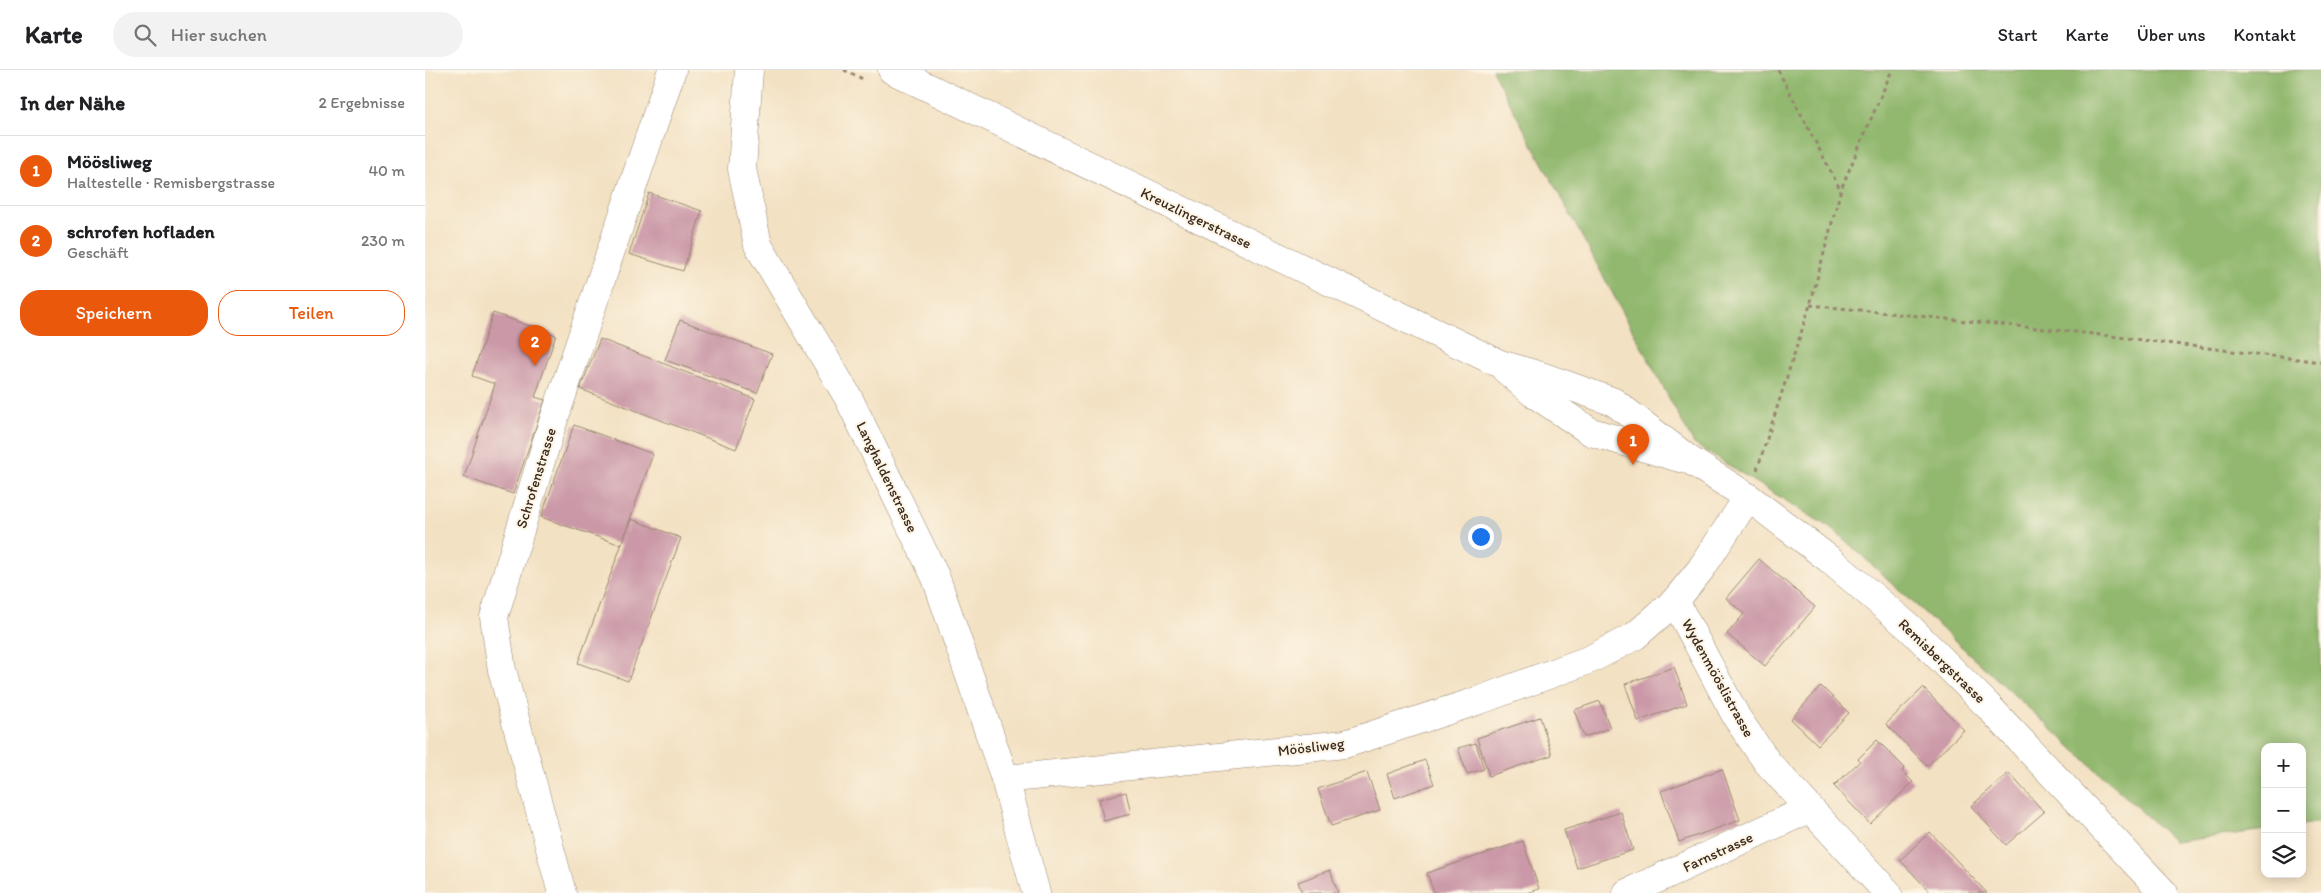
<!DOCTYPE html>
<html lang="de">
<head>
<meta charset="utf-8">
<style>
  body { margin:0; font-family:Itim,sans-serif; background:#f2f2f2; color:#202124 }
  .controls { position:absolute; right:15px; bottom:15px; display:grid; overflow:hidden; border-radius:10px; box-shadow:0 2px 12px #0003 }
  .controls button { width:45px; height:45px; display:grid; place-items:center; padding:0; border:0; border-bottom:1px solid #e0e0e0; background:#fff; color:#202124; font:25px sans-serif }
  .you { position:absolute; left:1055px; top:466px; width:18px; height:18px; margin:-12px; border:4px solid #fff; border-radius:50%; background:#1a73e8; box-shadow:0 0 0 8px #1a73e833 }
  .badge { display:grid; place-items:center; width:32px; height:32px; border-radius:50%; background:#ea580c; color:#fff; font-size:16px; font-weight:700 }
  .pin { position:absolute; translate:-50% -41px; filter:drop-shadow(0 1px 2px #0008) }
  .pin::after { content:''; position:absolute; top:26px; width:18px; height:15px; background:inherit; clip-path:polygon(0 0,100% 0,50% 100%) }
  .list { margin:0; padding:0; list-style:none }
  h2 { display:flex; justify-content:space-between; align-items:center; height:65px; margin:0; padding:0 20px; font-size:21px }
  h2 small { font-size:16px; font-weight:400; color:#757577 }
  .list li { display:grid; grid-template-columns:32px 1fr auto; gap:15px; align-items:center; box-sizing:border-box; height:70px; padding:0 20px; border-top:1px solid #e0e0e0 }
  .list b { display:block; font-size:19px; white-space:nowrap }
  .list p { margin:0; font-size:16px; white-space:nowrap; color:#757577 }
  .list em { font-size:16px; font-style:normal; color:#757577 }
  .actions { display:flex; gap:10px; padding:15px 20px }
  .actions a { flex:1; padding:11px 0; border:1px solid #ea580c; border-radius:20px; text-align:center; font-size:18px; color:#ea580c }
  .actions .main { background:#ea580c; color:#fff }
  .icon { flex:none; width:28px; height:28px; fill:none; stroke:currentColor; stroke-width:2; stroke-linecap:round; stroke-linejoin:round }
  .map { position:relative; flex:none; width:1896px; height:823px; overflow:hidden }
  header { display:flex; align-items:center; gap:30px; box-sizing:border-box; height:70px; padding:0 25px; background:#fff; border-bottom:1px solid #e0e0e0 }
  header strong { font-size:24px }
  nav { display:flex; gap:28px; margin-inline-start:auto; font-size:18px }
  .search { width:350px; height:45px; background:#f2f2f2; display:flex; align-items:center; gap:12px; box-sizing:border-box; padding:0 18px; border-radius:28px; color:#757577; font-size:19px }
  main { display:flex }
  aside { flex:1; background:#fff }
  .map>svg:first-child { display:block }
</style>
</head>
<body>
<header>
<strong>Karte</strong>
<div class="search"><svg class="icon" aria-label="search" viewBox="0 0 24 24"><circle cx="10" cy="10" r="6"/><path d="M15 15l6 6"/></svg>Hier suchen</div>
<nav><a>Start</a><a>Karte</a><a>Über uns</a><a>Kontakt</a></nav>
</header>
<main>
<aside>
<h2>In der Nähe<small>2 Ergebnisse</small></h2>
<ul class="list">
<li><span class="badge">1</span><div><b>Möösliweg</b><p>Haltestelle · Remisbergstrasse</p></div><em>40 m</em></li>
<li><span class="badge">2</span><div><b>schrofen hofladen</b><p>Geschäft</p></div><em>230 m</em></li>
</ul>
<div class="actions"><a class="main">Speichern</a><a>Teilen</a></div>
</aside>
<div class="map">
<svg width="1896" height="823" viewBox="0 0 1896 823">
  <rect width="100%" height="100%" fill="#fcf5e5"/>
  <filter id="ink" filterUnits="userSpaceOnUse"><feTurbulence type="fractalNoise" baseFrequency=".02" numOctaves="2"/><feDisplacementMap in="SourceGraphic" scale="10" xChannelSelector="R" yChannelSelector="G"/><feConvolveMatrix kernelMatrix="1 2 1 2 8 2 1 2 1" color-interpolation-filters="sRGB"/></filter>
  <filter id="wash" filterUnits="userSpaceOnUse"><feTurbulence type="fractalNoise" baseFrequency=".0096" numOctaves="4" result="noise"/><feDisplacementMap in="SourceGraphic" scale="20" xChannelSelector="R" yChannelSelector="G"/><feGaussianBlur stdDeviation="1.12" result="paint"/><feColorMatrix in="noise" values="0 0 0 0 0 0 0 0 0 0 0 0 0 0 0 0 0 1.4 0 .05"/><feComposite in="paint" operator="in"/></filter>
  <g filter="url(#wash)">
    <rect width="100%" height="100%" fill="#f3e1c3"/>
    <polygon fill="#91b86e" stroke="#667146" points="1067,0 1896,0 1896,752 1877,755 1877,677 1840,677 1840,760 1750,772 1410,461 1269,374"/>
    <g id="blocks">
      <g fill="#ca98a7">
        <polygon points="224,123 277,141 258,201 204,184"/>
        <polygon points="68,243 131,265 110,327 120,330 88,424 39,407 70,314 47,306"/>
        <polygon points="255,250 347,284 332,323 240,290"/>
        <polygon points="175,269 330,329 311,379 155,319"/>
        <polygon points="149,355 228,384 196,475 116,447"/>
        <polygon points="206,449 256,468 203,611 153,593"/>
        <polygon points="1334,489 1390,537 1340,596 1302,564 1319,544 1301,528"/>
        <polygon points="1249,597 1262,634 1213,651 1200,614"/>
        <polygon points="1396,616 1424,643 1393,675 1366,649"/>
        <polygon points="1498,618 1539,660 1502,696 1461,654"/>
        <polygon points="1175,631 1185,658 1159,667 1149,640"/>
        <polygon points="1115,647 1127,685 1064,706 1052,668"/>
        <polygon points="1452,670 1480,698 1477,701 1488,712 1445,754 1409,716 1435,691 1433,689"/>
        <polygon points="1051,673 1059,699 1042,704 1033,678"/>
        <polygon points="1000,690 1009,714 970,728 962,704"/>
        <polygon points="1297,699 1315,750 1254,772 1236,721"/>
        <polygon points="942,702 955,740 906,756 893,719"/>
        <polygon points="1584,703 1619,742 1581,775 1546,736"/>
        <polygon points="701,722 706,744 679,751 674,729"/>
        <polygon points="1196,742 1208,780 1152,798 1139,760"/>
        <polygon points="1505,762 1532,791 1562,823 1506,823 1475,790"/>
        <polygon points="1098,771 1114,819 1101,823 1009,823 1002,803"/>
        <polygon points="905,800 913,823 877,823 873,812"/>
      </g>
    </g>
  </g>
  <g filter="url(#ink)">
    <use href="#blocks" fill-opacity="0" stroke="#978670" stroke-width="1"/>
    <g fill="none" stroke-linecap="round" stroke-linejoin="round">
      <g stroke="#978670" stroke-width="29">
        <g id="minor">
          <polyline points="324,0 317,99 333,175 423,327 511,508 580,709 611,823"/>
          <polyline points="467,0 1075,294 1119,307 1189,332 1266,391 1323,427 1404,489 1485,558 1563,636 1739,823"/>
          <polyline points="1080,299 1108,323 1166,362 1255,388"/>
          <polyline points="1250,531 1312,648 1342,692 1463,823"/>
          <polyline points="580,709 920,674 1055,630 1166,589 1210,566 1250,531 1276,499 1323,427"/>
          <polyline points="137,823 77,600 69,547 125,361 247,0"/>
          <polyline points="1202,823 1384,739"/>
        </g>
      </g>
      <g stroke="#978670" stroke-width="3" stroke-dasharray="4 4" stroke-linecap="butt">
        <polyline points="419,0 440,10"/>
        <polyline points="1353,0 1415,119"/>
        <polyline points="1385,235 1660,263 1896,292"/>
        <polyline points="1332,400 1385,235 1416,119 1467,0"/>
      </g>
      <use href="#minor" stroke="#fff" stroke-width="28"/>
    </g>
  </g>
  <g text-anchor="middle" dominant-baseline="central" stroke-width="4" stroke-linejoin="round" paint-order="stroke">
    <g font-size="15" fill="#3b2a1e" stroke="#fcf5e5">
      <text transform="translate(771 148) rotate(26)">Kreuzlingerstrasse</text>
      <text transform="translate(462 407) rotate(64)">Langhaldenstrasse</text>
      <text transform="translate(111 408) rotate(-73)">Schrofenstrasse</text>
      <text transform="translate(1517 591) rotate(44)">Remisbergstrasse</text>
      <text transform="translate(1293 608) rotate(61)">Wydenmööslistrasse</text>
      <text transform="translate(886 677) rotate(-7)">Möösliweg</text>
      <text transform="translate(1293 782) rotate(-25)">Farnstrasse</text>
    </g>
  </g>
</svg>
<div class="controls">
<button>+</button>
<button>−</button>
<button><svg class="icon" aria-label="layers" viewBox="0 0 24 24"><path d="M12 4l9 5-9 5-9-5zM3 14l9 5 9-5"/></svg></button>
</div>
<div class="you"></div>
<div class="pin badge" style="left:1208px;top:395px">1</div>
<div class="pin badge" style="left:110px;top:296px">2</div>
</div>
</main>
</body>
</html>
